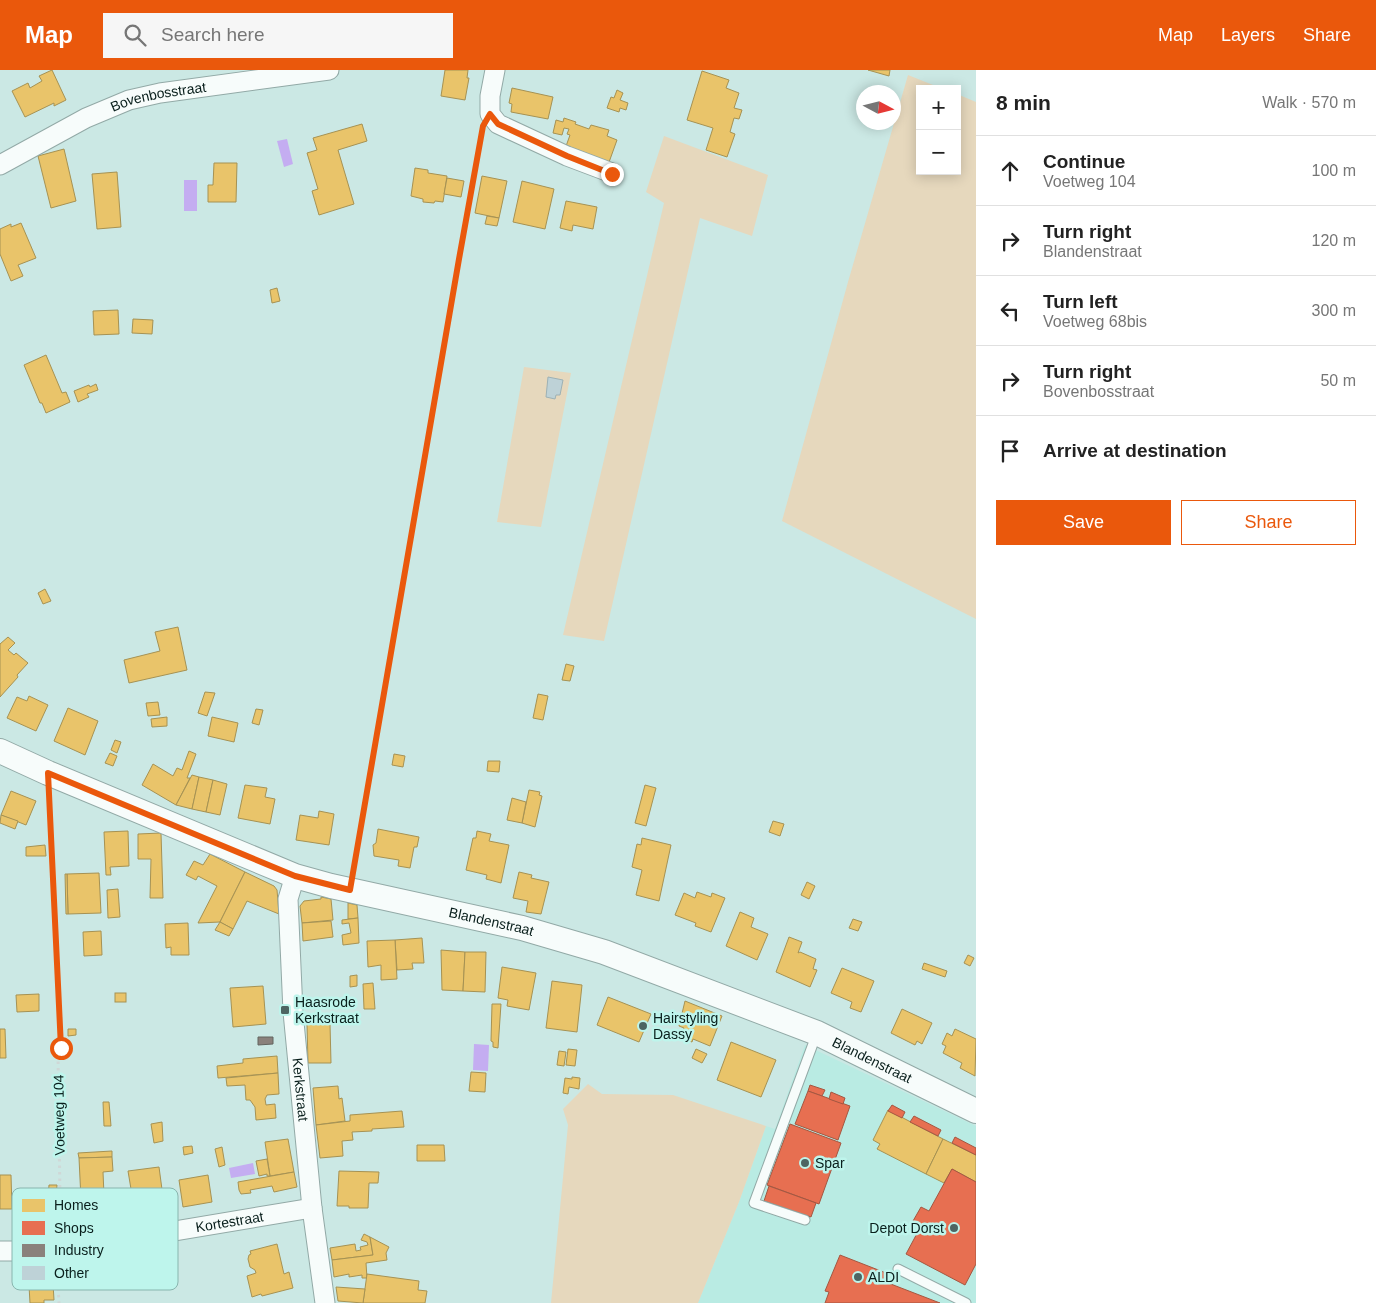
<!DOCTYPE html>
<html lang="en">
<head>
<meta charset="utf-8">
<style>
  body { margin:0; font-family:Arial,sans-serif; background:#f6f6f6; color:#222 }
  .controls { position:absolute; right:15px; top:15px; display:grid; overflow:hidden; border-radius:0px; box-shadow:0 2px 12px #0003 }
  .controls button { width:45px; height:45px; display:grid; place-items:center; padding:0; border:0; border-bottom:1px solid #e0e0e0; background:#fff; color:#222; font:25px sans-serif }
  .compass { position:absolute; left:856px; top:15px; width:45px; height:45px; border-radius:50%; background:#fff; box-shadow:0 2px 12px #0003; rotate:97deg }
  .stop { position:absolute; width:15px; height:15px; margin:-11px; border:4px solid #ea580c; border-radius:50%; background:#fff }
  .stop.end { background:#ea580c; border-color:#fff; box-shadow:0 1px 5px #0008 }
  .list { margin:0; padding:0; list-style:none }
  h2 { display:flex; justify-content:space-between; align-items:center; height:65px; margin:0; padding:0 20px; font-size:21px }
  h2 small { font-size:16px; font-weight:400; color:#767676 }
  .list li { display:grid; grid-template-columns:32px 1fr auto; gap:15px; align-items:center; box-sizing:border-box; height:70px; padding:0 20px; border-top:1px solid #e0e0e0 }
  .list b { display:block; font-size:19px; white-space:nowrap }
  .list p { margin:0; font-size:16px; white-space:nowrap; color:#767676 }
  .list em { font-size:16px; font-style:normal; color:#767676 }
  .actions { display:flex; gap:10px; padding:15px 20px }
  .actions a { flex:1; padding:11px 0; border:1px solid #ea580c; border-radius:0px; text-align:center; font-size:18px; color:#ea580c }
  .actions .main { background:#ea580c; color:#fff }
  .icon { flex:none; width:28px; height:28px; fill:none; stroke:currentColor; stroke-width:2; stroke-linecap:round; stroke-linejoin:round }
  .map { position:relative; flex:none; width:976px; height:1233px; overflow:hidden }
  header { display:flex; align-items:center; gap:30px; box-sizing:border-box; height:70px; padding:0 25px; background:#ea580c; color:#fff }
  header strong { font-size:24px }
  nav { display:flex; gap:28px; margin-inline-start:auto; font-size:18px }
  .search { width:350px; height:45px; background:#f6f6f6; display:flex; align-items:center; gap:12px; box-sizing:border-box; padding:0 18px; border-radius:0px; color:#767676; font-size:19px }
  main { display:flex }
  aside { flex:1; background:#fff }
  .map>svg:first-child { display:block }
</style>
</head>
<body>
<header>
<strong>Map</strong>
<div class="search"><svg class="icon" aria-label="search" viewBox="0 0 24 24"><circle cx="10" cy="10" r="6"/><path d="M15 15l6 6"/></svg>Search here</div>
<nav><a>Map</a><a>Layers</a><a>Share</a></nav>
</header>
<main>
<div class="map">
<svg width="976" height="1233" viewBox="0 0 976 1233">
  <rect width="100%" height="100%" fill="#cbe8e4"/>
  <polygon fill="#b9ebe3" points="805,975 976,1056 976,1233 698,1233 739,1132 766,1056 775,1059"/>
  <g fill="#e6d8bd">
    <polygon points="908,5 943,19 920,19 920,101 957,101 957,24 976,32 976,549 782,451 848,212"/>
    <polygon points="664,66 768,105 752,166 700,148 604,571 563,565 664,133 646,122"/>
    <polygon points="524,297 571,303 541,457 497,452"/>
    <polygon points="588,1014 602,1024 673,1025 766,1056 739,1132 698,1233 551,1233 568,1055 563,1039"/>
  </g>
  <g fill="#c4adf1">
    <polygon points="287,69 293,94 284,97 277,71"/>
    <rect x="184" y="110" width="13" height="31"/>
    <polygon points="474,974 489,975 488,1001 473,1000"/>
    <polygon points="253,1093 255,1104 231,1108 229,1098"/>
  </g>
  <g fill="#e9c46a" stroke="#a69253">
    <polygon points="52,0 66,30 54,36 54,33 25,47 12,21 28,13 30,18 42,11 39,6"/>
    <polygon points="445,0 468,0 467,8 469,8 465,30 441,26"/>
    <polygon points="868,0 890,0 889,6"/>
    <polygon points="702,1 729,10 726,18 739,23 734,38 742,40 739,49 734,48 730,62 735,64 727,87 706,80 713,58 687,50"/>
    <polygon points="512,18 553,27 548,49 511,42 512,34 509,33"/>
    <polygon points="617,20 623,23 620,30 628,33 626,40 620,38 619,42 607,38 611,27 614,28"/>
    <polygon points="564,48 576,52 575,54 589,59 591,55 609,60 607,66 617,70 608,95 565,79 570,65 567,64 569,59 564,58 562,65 553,63 556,50 563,52"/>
    <polygon points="362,54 367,71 338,80 354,134 319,145 312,121 318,119 307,83 317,80 313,68"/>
    <polygon points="64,79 76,131 51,138 38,86"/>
    <polygon points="214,93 237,93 236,132 208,132 208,115 213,115"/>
    <polygon points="415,98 428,100 428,103 447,106 443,132 435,131 434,133 423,132 423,129 411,126"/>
    <polygon points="117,102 121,157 97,159 92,104"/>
    <polygon points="482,106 507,111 499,148 475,143"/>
    <polygon points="447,108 464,111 461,127 444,124"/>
    <polygon points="522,111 554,119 545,159 513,152"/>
    <polygon points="566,131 597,137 593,159 573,155 572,161 560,158"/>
    <polygon points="487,146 499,148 497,156 485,154"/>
    <polygon points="21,153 36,188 18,195 23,206 11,211 0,184 0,159 11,154 11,157"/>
    <polygon points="277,218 280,231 272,233 270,220"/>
    <polygon points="118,240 119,264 94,265 93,241"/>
    <polygon points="133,249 153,250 152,264 132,263"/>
    <polygon points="46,285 62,323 66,322 70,332 46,343 42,333 40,333 24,295"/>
    <polygon points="96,314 98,320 87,324 89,327 78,332 74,321 89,315 90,317"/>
    <polygon points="45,519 51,531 43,534 38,523"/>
    <polygon points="178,557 187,600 129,613 124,590 160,581 155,562"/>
    <polygon points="8,567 15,573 8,580 14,585 16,583 28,593 17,605 18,607 0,627 0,574"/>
    <polygon points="566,594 574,596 570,611 562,610"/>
    <polygon points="205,622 215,623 207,646 198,643"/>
    <polygon points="538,624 548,626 543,650 533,648"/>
    <polygon points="29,626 48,635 36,661 7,648 17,627 27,631"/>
    <polygon points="158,632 160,645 148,646 146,633"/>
    <polygon points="68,638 98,651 85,685 54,671"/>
    <polygon points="256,639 263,640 259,655 252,653"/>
    <polygon points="167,647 167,656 152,657 151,649"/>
    <polygon points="212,647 238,653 234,672 208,666"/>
    <polygon points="115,670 121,672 117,683 111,680"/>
    <polygon points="189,681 196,684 187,708 190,708 176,735 142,715 153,694 173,706 177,698 182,700"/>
    <polygon points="110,683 117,686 113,696 105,693"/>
    <polygon points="394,684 405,686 403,697 392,695"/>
    <polygon points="488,691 500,691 499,702 487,701"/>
    <polygon points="192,705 199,707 192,739 176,735"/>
    <polygon points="199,707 213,710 206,742 192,739"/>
    <polygon points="213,710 227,714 220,745 206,742"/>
    <polygon points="245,715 267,718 265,727 275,729 270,754 238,748"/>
    <polygon points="645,715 656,718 646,756 635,753"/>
    <polygon points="529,720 540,722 539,725 542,726 535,757 522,753"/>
    <polygon points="11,721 36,731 26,755 1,745"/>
    <polygon points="512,728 526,732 522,753 507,750"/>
    <polygon points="319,741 334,744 329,775 296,770 300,745 318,748"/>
    <polygon points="1,745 18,751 15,759 0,753"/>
    <polygon points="773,751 784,754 780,766 769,762"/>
    <polygon points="378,759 419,767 417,777 414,777 410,798 398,796 399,790 374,786 373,775 376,773"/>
    <polygon points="128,761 129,796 110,797 111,805 106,805 104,762"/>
    <polygon points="477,761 491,764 489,771 509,775 501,813 486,809 487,805 466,800 473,768 476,768"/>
    <polygon points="161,763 163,828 150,828 151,789 138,789 138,764"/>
    <polygon points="642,768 671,775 659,831 636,825 642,800 632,797 637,774 641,775"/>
    <polygon points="45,775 46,786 26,786 26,777"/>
    <polygon points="210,784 245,802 220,852 198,853 217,816 198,806 196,810 186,805 194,791 203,795"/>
    <polygon points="245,802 274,816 277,820 279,844 247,831 233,859 220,852"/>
    <polygon points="519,802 532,805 531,808 549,812 541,844 526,842 528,831 513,828"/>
    <polygon points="99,803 101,843 68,844 67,804"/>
    <polygon points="65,804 67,804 68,844 66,844"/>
    <polygon points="807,812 815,816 809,829 801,825"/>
    <polygon points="118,819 120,847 108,848 107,820"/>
    <polygon points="697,822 711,827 712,823 725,828 711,862 695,856 696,853 675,845 684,823 695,828"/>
    <polygon points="321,827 331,829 333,850 302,853 300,836 304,831 321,829"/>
    <polygon points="348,833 357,835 358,848 348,849"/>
    <polygon points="740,842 754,848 751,857 768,864 757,890 726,876"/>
    <polygon points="358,848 359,873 343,875 342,865 351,863 349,853 342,854 342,850"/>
    <polygon points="853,849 862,852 858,861 849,858"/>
    <polygon points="331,851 333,867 303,871 302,853"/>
    <polygon points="220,852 233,859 229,866 215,860"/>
    <polygon points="188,853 189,885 171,885 171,877 166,878 165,854"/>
    <polygon points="101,861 102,885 84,886 83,862"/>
    <polygon points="789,867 802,872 798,883 800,882 816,889 813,899 817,900 810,917 776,902"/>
    <polygon points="422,868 424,893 412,893 413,899 397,900 395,870"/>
    <polygon points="395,870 397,909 381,910 381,895 368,897 367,871"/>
    <polygon points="441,880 465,882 463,921 442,920"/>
    <polygon points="465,882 486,882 485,922 463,921"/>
    <polygon points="968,885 974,888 970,896 964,893"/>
    <polygon points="924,893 947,901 945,907 922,899"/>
    <polygon points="502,897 536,903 529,940 507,936 508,930 498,928"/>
    <polygon points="842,898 874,911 861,942 850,938 852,932 831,923"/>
    <polygon points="357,905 357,916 350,917 350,906"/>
    <polygon points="552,911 582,915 577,962 546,958"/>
    <polygon points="373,913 375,939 364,939 363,914"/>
    <polygon points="263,916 266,954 233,957 230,918"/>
    <rect x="115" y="923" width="11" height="9"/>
    <polygon points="39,924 39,941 17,942 16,925"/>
    <polygon points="608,927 651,944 639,972 597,955"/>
    <polygon points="685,931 722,946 710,976 693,969 692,972 680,968 684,958 679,956"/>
    <polygon points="492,934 501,934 498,978 493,977 493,972 491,971"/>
    <polygon points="902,939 932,953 922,974 917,971 915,975 891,963"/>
    <polygon points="307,954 330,954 331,993 308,993"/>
    <polygon points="0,959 5,959 6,988 0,988"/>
    <polygon points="68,959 76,959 76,965 68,966"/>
    <polygon points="955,959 976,969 975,1006 960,998 962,993 943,983 946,976 942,974 947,963 952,966"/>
    <polygon points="731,972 776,990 761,1027 717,1010"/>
    <polygon points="568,979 577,980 575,996 566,995"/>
    <polygon points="696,979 707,984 702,993 692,988"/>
    <polygon points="559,981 566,982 564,996 557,995"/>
    <polygon points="277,986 278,1003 218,1008 217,996 243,993 243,989"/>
    <polygon points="471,1002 486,1003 485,1022 469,1021"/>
    <polygon points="278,1003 279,1024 267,1025 265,1029 266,1035 275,1034 276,1048 256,1050 255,1037 250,1030 246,1030 245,1015 227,1016 226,1008"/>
    <polygon points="572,1007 580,1008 579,1019 569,1017 568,1024 563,1023 565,1008 572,1009"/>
    <polygon points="338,1016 339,1029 342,1028 345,1051 316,1055 313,1018"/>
    <polygon points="103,1032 109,1032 111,1056 104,1056"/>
    <polygon points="888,1040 943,1069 926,1104 877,1079 880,1074 873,1070"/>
    <polygon points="402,1041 404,1057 372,1059 372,1061 352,1062 353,1070 342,1071 343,1086 320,1088 316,1055 350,1051 350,1045"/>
    <polygon points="162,1052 163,1071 154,1073 151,1054"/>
    <polygon points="288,1069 294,1102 270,1106 265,1072"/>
    <polygon points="943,1069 976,1085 976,1112 952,1099 944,1113 926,1104"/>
    <polygon points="417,1075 444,1075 445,1091 417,1091"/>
    <polygon points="192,1076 193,1083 184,1085 183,1077"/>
    <polygon points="222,1077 225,1095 219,1097 215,1079"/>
    <polygon points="112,1081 112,1087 79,1088 78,1083"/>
    <polygon points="112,1087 113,1101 103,1102 104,1125 81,1129 79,1088"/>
    <polygon points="267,1089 270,1106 267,1106 267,1104 259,1106 256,1091"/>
    <polygon points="159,1097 163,1127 133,1131 128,1101"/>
    <polygon points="339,1101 379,1102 378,1113 369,1113 368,1138 349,1138 349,1136 337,1136"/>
    <polygon points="294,1102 297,1117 274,1122 272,1116 250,1120 251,1123 241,1124 239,1120 238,1112"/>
    <polygon points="0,1105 11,1105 12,1139 0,1139"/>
    <polygon points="208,1105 212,1132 183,1137 179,1110"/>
    <polygon points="49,1115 57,1115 56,1127 48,1127"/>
    <polygon points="364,1164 370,1167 373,1185 332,1190 330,1178 355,1174 356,1181 361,1180 360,1177 368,1175 367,1172 361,1170"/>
    <polygon points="370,1167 389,1177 386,1183 387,1190 366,1193 367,1208 362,1208 362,1205 349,1207 349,1204 334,1207 332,1190 373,1185"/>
    <polygon points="277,1174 284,1204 289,1202 293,1218 262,1226 261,1224 252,1227 247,1206 256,1203 255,1200 250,1197 248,1189 249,1185 251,1184 250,1181"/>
    <polygon points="52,1197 54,1230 44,1230 44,1233 30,1233 28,1198"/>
    <polygon points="367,1204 419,1211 418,1220 427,1221 425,1233 363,1233"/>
    <polygon points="336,1217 365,1219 363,1233 338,1231"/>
  </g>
  <g fill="#e76f51" stroke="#a45741">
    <polygon points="810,1015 825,1020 822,1026 808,1021"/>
    <polygon points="808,1021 850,1036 838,1070 795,1054"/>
    <polygon points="831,1022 845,1028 843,1034 829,1029"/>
    <polygon points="892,1035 905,1042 902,1048 888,1041"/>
    <polygon points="914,1046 941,1060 938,1066 910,1052"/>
    <polygon points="790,1054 841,1073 819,1134 767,1115"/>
    <polygon points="955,1067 976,1078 976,1085 952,1073"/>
    <polygon points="952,1099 976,1112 976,1194 965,1215 906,1184 921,1156 913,1151 921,1137 929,1141"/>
    <polygon points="769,1116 816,1133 811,1147 764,1131"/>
    <polygon points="840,1185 886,1203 883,1211 940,1233 825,1233 829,1222 825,1221"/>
  </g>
  <polygon fill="#8a817c" stroke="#63645f" points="258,967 273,967 273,974 258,975"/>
  <polygon fill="#bed2d7" stroke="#9db1b5" points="548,307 563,310 560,325 556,325 555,329 546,327"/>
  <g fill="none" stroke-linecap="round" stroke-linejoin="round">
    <g stroke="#92a9a6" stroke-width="11">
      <g id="service">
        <polyline points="805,1150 754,1133 817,963"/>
        <polyline points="898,1199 966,1233"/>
      </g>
    </g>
    <g stroke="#92a9a6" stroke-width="21">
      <g id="minor">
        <polyline points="495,0 490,26 490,44 498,54 567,86 612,103"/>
        <path id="s1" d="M 0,95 L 86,48 L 129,30 L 160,23 L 329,0"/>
        <path id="s2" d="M 295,806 L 288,829 L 293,942 L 312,1138 L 325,1233"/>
        <path id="s3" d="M 0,1181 L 55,1181 L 312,1138"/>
      </g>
    </g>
    <g stroke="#92a9a6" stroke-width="26">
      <g id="tertiary">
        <path id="s4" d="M 0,681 L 48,703 L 295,806 L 331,816 L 522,858 L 604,882 L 817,963 L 976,1041"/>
      </g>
    </g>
    <g stroke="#cfd8d7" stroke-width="3" stroke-dasharray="2.5 4" stroke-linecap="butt">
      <polyline points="49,726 61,978 58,985 60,1129 64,1163"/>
      <polyline points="354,800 459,189 482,63"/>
      <polyline points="57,1199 59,1233"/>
    </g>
    <use href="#service" stroke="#f7fcfb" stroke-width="9"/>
    <use href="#minor" stroke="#f7fcfb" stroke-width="19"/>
    <use href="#tertiary" stroke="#f7fcfb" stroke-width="24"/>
  </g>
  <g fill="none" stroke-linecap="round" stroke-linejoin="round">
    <polyline stroke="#ea580c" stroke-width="6" points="61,978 48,703 295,806 350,820 459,189 483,56 490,44 498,54 567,86 612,104"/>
  </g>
  <g fill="#4d6562" stroke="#bef5ec" stroke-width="2">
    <rect x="280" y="935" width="10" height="10" rx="2.5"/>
    <circle cx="643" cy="956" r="5"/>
    <circle cx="805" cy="1093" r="5"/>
    <circle cx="954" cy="1158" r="5"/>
    <circle cx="858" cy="1207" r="5"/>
  </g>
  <g text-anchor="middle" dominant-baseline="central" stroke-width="5" stroke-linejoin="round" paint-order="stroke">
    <g font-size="14" fill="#091f1c" stroke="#bef5ec">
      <text stroke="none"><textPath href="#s1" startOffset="174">Bovenbosstraat</textPath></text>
      <text stroke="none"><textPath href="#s4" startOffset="522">Blandenstraat</textPath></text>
      <text stroke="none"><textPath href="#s4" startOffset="928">Blandenstraat</textPath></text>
      <text stroke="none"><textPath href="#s2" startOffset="215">Kerkstraat</textPath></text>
      <text transform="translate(59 1045) rotate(-91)">Voetweg 104</text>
      <text stroke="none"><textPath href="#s3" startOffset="232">Kortestraat</textPath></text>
    </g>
    <g font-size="14" fill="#091f1c" stroke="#bef5ec" text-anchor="start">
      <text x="295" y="932">Haasrode<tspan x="295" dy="16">Kerkstraat</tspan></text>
      <text x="653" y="948">Hairstyling<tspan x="653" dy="16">Dassy</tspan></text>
      <text x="815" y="1093">Spar</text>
      <text x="944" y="1158" text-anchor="end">Depot Dorst</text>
      <text x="868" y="1207">ALDI</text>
    </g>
  </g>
  <rect x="12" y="1118" width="166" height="102" rx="8" fill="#bef5ec" stroke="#88b5ae" stroke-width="1"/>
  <rect x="22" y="1129" width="23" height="13" fill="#e9c46a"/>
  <rect x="22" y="1151" width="23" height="14" fill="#e76f51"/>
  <rect x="22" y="1174" width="23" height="13" fill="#8a817c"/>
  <rect x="22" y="1196" width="23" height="14" fill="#bed2d7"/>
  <g font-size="14" fill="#091f1c">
    <text x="54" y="1140">Homes</text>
    <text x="54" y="1163">Shops</text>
    <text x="54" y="1185">Industry</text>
    <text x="54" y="1208">Other</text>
  </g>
</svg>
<div class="controls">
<button>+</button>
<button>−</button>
</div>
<svg class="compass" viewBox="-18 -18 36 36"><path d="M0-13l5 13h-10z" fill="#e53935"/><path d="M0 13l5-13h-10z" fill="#767676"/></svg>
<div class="stop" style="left:61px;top:978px"></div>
<div class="stop end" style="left:612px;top:104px"></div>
</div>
<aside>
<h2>8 min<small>Walk · 570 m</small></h2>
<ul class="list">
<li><svg class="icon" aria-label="ahead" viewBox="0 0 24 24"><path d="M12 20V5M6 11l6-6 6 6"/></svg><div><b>Continue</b><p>Voetweg 104</p></div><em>100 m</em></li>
<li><svg class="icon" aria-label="right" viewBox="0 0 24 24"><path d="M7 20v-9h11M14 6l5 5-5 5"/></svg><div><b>Turn right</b><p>Blandenstraat</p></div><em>120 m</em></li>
<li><svg class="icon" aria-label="left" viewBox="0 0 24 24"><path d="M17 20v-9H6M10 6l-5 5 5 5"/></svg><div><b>Turn left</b><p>Voetweg 68bis</p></div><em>300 m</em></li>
<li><svg class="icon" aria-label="right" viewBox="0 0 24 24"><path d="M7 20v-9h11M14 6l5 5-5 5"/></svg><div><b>Turn right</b><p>Bovenbosstraat</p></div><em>50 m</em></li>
<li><svg class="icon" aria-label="arrive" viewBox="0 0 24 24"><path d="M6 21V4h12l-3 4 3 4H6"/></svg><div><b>Arrive at destination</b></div></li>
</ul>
<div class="actions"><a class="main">Save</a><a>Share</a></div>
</aside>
</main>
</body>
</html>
